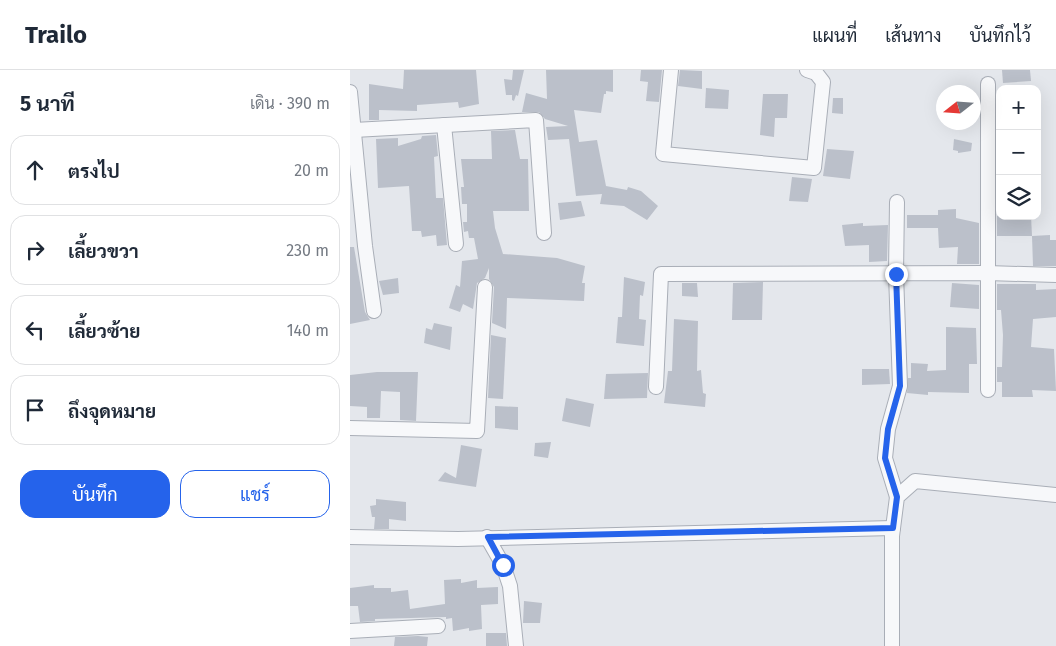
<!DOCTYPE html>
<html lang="th">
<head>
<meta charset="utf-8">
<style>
  body { margin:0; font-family:"Fira Sans",Sarabun,sans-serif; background:#f6f6f7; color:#1f2937 }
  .controls { position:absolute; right:15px; top:15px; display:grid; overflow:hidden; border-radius:10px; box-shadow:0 5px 20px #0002 }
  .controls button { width:45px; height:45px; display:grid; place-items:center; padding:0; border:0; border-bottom:1px solid #e0e1e3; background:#fff; color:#1f2937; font:25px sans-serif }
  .compass { position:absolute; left:586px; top:15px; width:45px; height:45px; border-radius:50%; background:#fff; box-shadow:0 5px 20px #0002; rotate:253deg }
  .stop { position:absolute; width:15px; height:15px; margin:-11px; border:4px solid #2563eb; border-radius:50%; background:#fff }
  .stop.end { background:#2563eb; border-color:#fff; box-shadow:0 1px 5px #0008 }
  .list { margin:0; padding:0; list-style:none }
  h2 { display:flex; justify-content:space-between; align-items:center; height:65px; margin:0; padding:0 20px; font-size:21px }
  h2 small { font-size:16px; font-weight:400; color:#747a83 }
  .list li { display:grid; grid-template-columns:32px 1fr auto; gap:15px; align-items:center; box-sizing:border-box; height:70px; margin:0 10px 10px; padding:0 10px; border:1px solid #e0e1e3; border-radius:15px }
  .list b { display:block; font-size:19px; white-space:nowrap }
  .list em { font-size:16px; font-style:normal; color:#747a83 }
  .actions { display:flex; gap:10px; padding:15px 20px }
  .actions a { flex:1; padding:11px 0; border:1px solid #2563eb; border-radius:15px; text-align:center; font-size:18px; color:#2563eb }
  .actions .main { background:#2563eb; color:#fff }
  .icon { flex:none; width:28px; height:28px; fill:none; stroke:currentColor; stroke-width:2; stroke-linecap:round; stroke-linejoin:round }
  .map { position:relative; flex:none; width:706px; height:576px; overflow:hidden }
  header { display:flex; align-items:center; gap:30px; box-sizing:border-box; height:70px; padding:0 25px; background:#fff; border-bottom:1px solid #e0e1e3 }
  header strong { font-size:24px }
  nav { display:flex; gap:28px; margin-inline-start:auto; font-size:18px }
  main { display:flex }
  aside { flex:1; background:#fff }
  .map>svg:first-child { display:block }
</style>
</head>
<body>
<header>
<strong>Trailo</strong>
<nav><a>แผนที่</a><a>เส้นทาง</a><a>บันทึกไว้</a></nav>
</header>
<main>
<aside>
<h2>5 นาที<small>เดิน · 390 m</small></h2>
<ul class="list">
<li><svg class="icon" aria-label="ahead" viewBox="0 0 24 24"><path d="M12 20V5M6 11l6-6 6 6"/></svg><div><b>ตรงไป</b></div><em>20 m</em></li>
<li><svg class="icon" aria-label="right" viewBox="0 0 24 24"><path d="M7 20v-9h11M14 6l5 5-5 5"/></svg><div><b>เลี้ยวขวา</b></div><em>230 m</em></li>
<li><svg class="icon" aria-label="left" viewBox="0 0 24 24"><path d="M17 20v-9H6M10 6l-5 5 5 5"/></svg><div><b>เลี้ยวซ้าย</b></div><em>140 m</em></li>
<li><svg class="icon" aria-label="arrive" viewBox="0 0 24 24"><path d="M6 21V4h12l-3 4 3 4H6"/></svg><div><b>ถึงจุดหมาย</b></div></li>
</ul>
<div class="actions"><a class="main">บันทึก</a><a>แชร์</a></div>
</aside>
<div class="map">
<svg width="706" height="576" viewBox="0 0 706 576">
  <rect width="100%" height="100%" fill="#e4e7ec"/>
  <g fill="#bbc0ca">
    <polygon points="54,0 126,0 129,34 109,38 108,32 67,35 67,41 29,40 29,50 19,50 19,14 53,19"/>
    <polygon points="163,0 174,0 168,26 166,25 164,31 162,30 162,25 156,25 154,9 162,10"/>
    <polygon points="196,0 263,0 263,22 256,21 256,24 254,24 251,43 224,40 229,72 247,70 256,116 277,120 278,117 291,121 308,136 297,150 274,136 250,134 252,124 226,126 219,69 198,70 196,57 218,56 195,49 189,42 172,42 176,23 197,29"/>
    <polygon points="291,0 312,0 309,32 296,31 298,12 290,11"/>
    <polygon points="330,0 352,1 352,19 328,16"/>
    <polygon points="652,0 680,0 681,11 653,13"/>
    <polygon points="356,18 379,20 378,39 355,38"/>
    <polygon points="413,24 438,24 437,48 425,48 424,67 410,65"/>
    <polygon points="483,28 493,28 493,44 482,43"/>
    <polygon points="165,60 170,89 178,89 179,141 143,141 145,158 153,184 207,188 235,196 232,213 235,213 234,231 157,228 156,259 142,253 144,217 139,209 139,198 135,208 127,213 123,239 113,234 110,242 99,238 106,215 110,217 112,191 128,189 124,168 119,168 118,161 114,162 113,152 117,152 117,134 112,134 111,117 114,117 111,89 142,89 141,61"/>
    <polygon points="86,65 88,86 84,87 86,128 93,128 97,175 87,176 86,165 72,167 71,161 62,161 59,116 28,118 26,69 48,68 48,76 71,69 72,66"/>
    <polygon points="604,69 622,73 621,81 608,83 608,81 603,80"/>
    <polygon points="477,79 504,81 500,109 473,106"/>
    <polygon points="442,107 462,109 458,132 439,131"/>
    <polygon points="231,131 235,146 210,150 208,133"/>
    <polygon points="606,139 606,148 629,153 629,194 607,194 608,177 589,178 588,158 557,158 557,145 588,145 588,140"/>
    <polygon points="647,146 681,146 682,166 647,166"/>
    <polygon points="513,153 513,156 538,155 537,191 519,192 519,175 495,176 492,155"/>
    <polygon points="700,165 700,170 706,170 706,196 683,196 682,166"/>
    <polygon points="0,177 4,177 15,242 20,250 0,254"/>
    <polygon points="274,207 295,212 293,226 290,225 289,249 296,250 294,276 266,273 268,247 272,247"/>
    <polygon points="48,208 49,223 33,225 29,211"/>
    <polygon points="413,212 412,250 382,250 383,213"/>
    <polygon points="332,213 347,213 348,227 332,226"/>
    <polygon points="602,213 629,215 629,239 600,237"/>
    <polygon points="647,214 686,214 686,220 706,219 706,247 683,249 681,277 704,279 706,321 682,320 683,327 652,327 652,312 647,312 647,297 652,297 653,265 651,240 647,240"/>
    <polygon points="324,249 348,251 347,301 351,300 353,323 356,324 355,337 314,333 318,301 322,301"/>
    <polygon points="84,253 102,257 100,280 74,273 76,258 82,260"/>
    <polygon points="596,257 626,258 627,294 619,294 619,323 578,322 578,325 557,323 558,308 561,308 561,293 578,294 577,301 596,300"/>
    <polygon points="141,265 156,268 153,329 138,328"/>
    <polygon points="512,299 539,299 540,314 512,315"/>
    <polygon points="27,302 68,302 66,351 50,350 50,322 31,321 30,348 17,348 17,337 0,336 0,305"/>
    <polygon points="298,303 297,328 254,329 256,304"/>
    <polygon points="216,328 244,334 240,357 212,351"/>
    <polygon points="145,336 168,337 168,360 145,358"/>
    <polygon points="201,372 198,388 184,386 185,373"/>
    <polygon points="111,375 132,379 126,417 88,411 95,402 106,408"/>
    <polygon points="26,429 56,432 56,451 39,449 39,459 24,459 25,447 22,447 20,436 26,435"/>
    <polygon points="111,509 111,513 127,510 127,518 148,517 148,534 131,535 132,559 119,561 119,558 103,561 102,548 96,549 96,547 25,549 25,551 10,552 8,536 0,536 0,518 24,515 24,518 41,518 41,522 58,520 60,539 95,534 94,510"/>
    <polygon points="174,531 192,533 190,553 173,553"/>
    <polygon points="136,563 156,563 157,576 136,576"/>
    <polygon points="68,566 78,567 77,576 44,576 45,567"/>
  </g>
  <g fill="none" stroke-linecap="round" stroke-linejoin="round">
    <g stroke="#a9aeb7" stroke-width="16">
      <g id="street">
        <polyline points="321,0 313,84 464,98 473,12 466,3 457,0"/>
        <polyline points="0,22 15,176 24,241"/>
        <polyline points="94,55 106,174"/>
        <polyline points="4,60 186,50 194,163"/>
        <polyline points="547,132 546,204 550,316 538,359 535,388 547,427"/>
        <polyline points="306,317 311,204 637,203 706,205"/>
        <polyline points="638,320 638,14"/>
        <polyline points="0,358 127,361 135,217"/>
        <polyline points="0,467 108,469 543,458"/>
        <polyline points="137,467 153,495 160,516 166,576"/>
        <polyline points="0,561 88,556"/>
        <polyline points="542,576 542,466 547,427 565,411 706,425"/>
      </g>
    </g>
    <use href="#street" stroke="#f7f8fa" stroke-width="14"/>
  </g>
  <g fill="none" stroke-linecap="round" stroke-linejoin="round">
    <polyline stroke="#2563eb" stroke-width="6" points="153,495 138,467 543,458 547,427 535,388 538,359 550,316 546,204"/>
  </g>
</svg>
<div class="controls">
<button>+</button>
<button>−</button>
<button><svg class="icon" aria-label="layers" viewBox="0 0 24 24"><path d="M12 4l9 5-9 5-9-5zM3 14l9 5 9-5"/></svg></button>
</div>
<svg class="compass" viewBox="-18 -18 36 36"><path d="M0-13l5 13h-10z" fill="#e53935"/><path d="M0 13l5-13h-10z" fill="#747a83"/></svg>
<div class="stop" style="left:153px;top:495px"></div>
<div class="stop end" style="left:546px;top:204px"></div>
</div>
</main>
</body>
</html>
